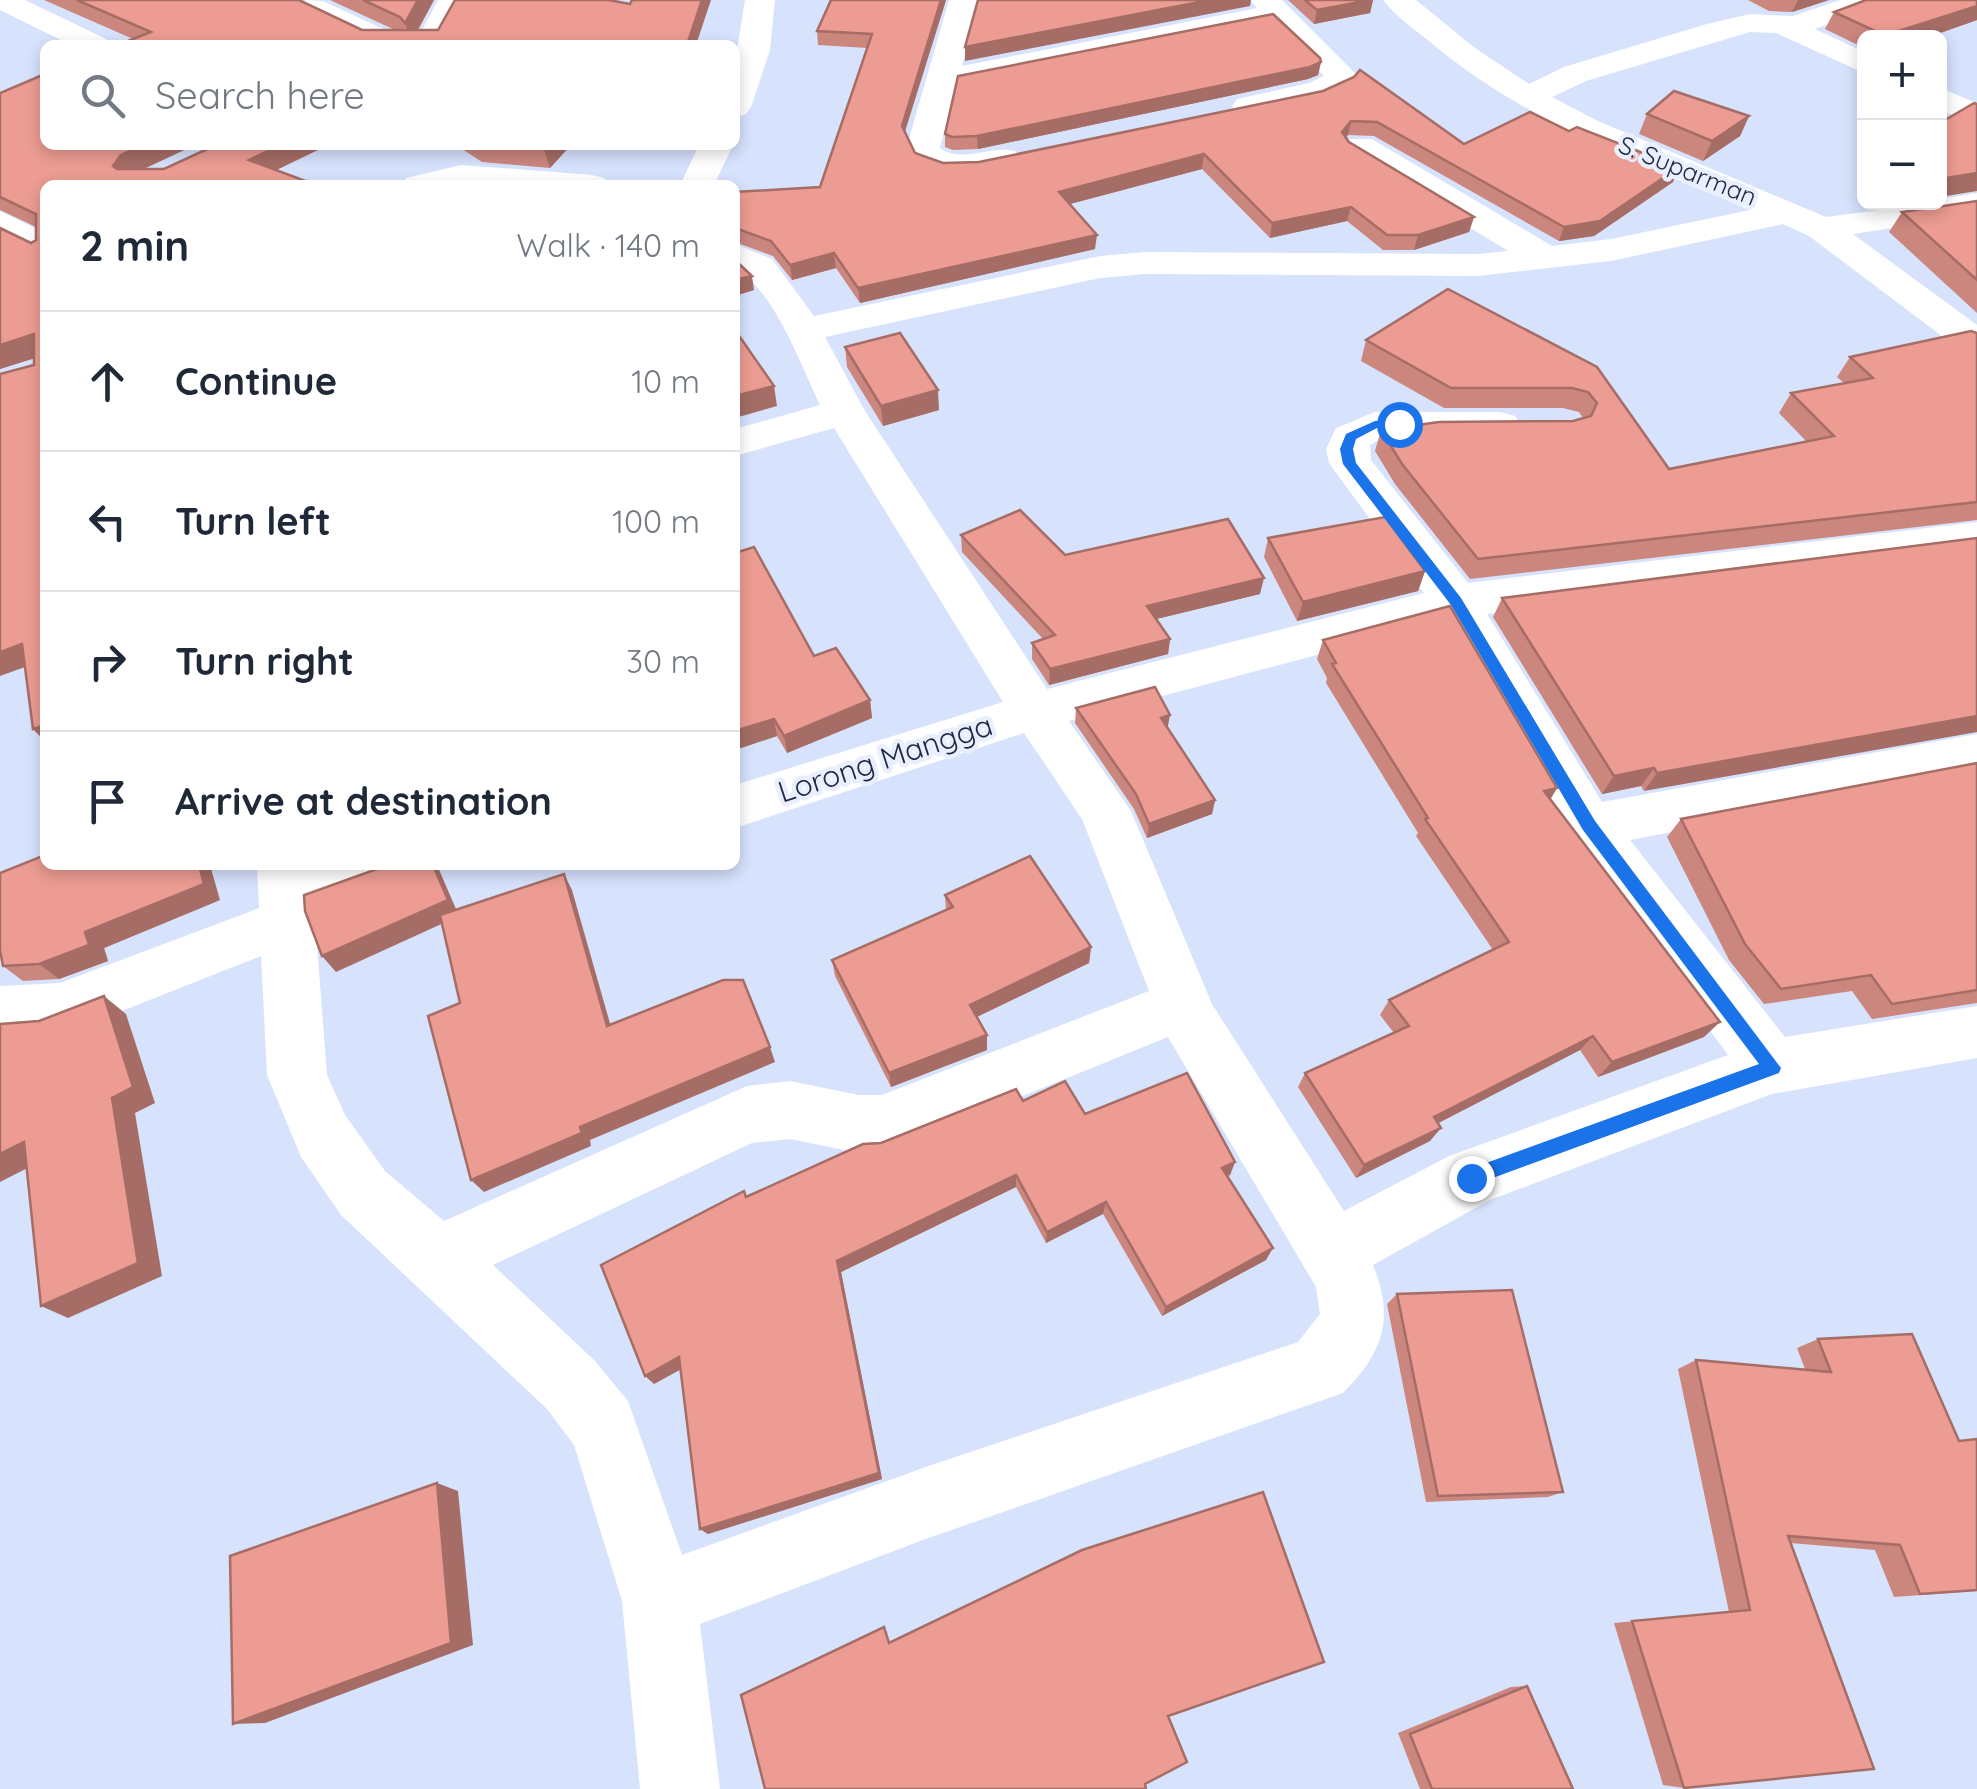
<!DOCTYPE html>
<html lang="en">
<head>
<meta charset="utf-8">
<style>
  body { margin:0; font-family:Quicksand,sans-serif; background:#f6f6f7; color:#1f2937 }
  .controls { position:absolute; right:30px; top:30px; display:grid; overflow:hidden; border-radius:15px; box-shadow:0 5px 15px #0003 }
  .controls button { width:90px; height:90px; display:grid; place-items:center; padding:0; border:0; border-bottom:2px solid #e0e1e3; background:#fff; color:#1f2937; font:50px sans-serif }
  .stop { position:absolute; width:30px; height:30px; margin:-22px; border:8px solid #1a73e8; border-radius:50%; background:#fff }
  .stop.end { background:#1a73e8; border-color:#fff; box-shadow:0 2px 10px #0008 }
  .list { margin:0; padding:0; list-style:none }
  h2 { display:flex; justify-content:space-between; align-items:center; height:130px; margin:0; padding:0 40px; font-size:42px }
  h2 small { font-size:32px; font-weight:400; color:#747a83 }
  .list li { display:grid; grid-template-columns:65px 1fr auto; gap:30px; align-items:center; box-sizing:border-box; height:140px; padding:0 40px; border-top:2px solid #e0e1e3 }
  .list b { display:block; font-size:38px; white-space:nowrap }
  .list em { font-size:32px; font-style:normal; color:#747a83 }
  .icon { flex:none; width:55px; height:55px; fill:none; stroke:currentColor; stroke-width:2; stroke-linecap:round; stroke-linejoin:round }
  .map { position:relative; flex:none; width:1977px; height:1789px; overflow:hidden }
  .search { position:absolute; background:#fff; box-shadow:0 5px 15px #0003; left:40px; top:40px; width:700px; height:110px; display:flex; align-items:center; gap:25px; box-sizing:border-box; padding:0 35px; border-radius:15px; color:#747a83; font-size:38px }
  .panel { position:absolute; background:#fff; box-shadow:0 5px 15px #0003; left:40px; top:180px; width:700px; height:690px; border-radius:15px }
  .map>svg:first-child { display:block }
</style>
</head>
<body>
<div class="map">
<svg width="1977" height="1789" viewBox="0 0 1977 1789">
  <rect width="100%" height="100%" fill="#d7e2fd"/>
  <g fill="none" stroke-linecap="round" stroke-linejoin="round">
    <g fill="#fff" fill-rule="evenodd">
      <polygon points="0,0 25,0 106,39 110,45 71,45 0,10"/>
      <polygon points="306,0 323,1 405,39 409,45 369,45 303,13 298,7"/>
      <polygon points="438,0 468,0 444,45 414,45"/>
      <polygon points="745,0 775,0 770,50 751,107 746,114 735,117 735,63"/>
      <path d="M 949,0 L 979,0 L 962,66 L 1257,8 L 1250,0 L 1282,0 L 1356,74 C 1345,108 1278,109 1248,116 L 1237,113 L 1232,106 L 1237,99 L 1309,83 L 1324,76 L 1272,23 L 956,86 L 940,148 C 963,164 990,145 1015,151 L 1020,158 L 1015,165 C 977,175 932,186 906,149 Z"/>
      <path d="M 1383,0 L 1416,0 L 1475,48 L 1529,84 L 1564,67 L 1707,24 L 1750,14 L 1793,16 L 1840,0 L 1884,0 L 1879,6 L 1815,29 L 1864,52 L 1864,73 L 1776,33 L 1750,32 L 1586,81 L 1552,97 L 1598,121 L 1826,217 L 1940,202 L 1940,199 L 1977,193 L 1977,215 L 1853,234 L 1977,325 L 1977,356 L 1963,352 L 1809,236 L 1783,224 L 1611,261 L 1478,276 L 1145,274 L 1100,278 L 825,337 L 865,411 L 1047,689 L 1424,593 L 1329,463 L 1326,449 L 1336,428 L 1375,412 L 1500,412 L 1515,416 L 1521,425 L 1515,434 L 1500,438 L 1382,438 L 1370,445 L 1371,460 L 1468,583 L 1977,522 L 1977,552 L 1487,614 L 1602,802 L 1977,734 L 1977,774 L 1630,840 L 1785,1037 L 1977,1006 L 1977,1058 L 1772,1094 L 1490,1200 L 1373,1265 C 1395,1319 1383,1353 1343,1393 L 923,1540 L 700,1624 L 720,1789 L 640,1789 L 622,1601 L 574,1445 L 547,1409 L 341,1215 L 301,1157 L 267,1075 L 261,956 L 61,1035 L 0,1038 L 0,986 L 60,983 L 259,908 L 257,865 L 399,865 L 391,881 L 314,906 L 327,1075 L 345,1115 L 385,1171 L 444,1221 L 747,1086 L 790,1081 L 859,1095 L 882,1095 L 1149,991 L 1082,819 L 1024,733 L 735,828 L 735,785 L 1003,702 L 834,428 L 735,456 L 735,429 L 820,405 C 801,366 774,289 735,269 L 735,244 L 772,259 L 814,316 L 1100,256 L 1145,252 L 1478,254 L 1508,251 L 1348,153 L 1343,146 L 1348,139 L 1372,139 L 1552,246 L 1611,239 L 1750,210 C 1638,162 1523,121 1429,41 C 1414,29 1395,16 1383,0 ZM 1444,621 L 1570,841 L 1728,1055 L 1449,1156 L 1344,1211 L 1212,1004 L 1131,811 L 1069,721 ZM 1168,1037 L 1316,1287 L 1320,1314 L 1298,1342 L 923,1468 L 682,1555 L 628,1401 L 595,1361 L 493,1265 L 752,1143 L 790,1139 L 859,1153 L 882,1153 Z"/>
      <polygon points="1940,88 1977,103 1977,125 1940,110"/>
      <polygon points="699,145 733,145 714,185 680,185"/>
      <polygon points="461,165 592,175 604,178 609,185 401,185 406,178"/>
      <polygon points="0,211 45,233 45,259 0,237"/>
    </g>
  </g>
  <g fill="#cb867e">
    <polygon points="44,0 302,0 301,1 362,30 395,30 330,0 434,0 418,30 133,39"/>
    <polygon points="946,0 905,132 915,153 943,163 979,162 1323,91 1464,144 1569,131 1679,167 1673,182 1594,236 1559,241 1374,136 1348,135 1346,137 1349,142 1474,217 1469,232 1414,250 1383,250 1347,221 1270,238 1202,169 1069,204 1095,249 860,303 836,268 792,280 773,256 735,242 735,192 820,187 867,48 818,45 817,31"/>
    <polygon points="1288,0 1373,0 1370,13 1314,24"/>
    <polygon points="1748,0 1829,0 1792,12 1769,11"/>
    <polygon points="1834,12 1977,20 1926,38 1864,38 1864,48 1825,29"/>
    <polygon points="1321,62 1318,75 1308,79 978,149 953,150 945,147 945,134"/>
    <polygon points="0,93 143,169 164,169 216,145 328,145 276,170 45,185 45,741 33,729 25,667 34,358 0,369 0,228 31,243 36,240 36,227 0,210"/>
    <polygon points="1647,114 1749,116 1740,136 1703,161 1639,134"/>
    <polygon points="456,145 571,145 550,168 482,162"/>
    <polygon points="1977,201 1977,313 1889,232 1902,212"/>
    <polygon points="1977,333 1977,520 1470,579 1395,484 1375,451 1381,430 1573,421 1583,418 1579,412 1563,408 1444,408 1361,361 1366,340 1597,367 1669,469 1806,441 1779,413 1791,393 1844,383 1837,377 1850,357"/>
    <polygon points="845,347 939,410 883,426 847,367"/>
    <polygon points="961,535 1065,555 1260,594 1156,619 1170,639 1168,654 1049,685 1032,659 1032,643 1043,639 962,552"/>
    <polygon points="1268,538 1425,571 1418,591 1297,621 1264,557"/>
    <polygon points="1977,538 1644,791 1641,786 1602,794 1493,617 1502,598"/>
    <polygon points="735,553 814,656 870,700 872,718 787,753 777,736 735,750"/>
    <polygon points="1323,640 1557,788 1550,800 1704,1037 1598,1077 1580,1050 1438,1123 1430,1141 1356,1178 1298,1087 1305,1073 1394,1033 1380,1015 1389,1000 1493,950 1416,836 1418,833 1326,683 1327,678 1317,659"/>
    <polygon points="1076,708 1168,728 1215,800 1212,814 1147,838 1134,809 1075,723"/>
    <polygon points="1977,763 1977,1003 1872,1019 1852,991 1764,1004 1729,960 1667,837 1681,819"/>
    <polygon points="945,895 1091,947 1089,963 977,1017 987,1035 987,1050 891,1087 835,976 832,960 946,910"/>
    <polygon points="220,900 104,948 108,961 59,979 23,981 3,966"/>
    <polygon points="1023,1101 1085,1114 1235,1162 1230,1175 1227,1176 1266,1260 1162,1316 1103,1214 1046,1243 1016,1187 841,1272 882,1479 708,1534 700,1529 680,1369 654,1384 746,1197 881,1143"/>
    <polygon points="1397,1294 1563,1492 1548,1497 1426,1502 1387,1304"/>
    <polygon points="1818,1339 1959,1441 1977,1439 1977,1591 1894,1597 1875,1550 1790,1543 1684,1788 1663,1785 1614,1623 1729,1612 1678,1369 1696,1360 1805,1369 1797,1348"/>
    <polygon points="1527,1686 1573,1789 1420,1789 1398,1733 1511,1687"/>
  </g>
  <g fill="#a56d66">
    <polygon points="418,0 434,0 411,42 405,23"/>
    <polygon points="702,0 711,0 696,45 687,45"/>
    <polygon points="941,0 946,0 902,140 902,126"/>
    <polygon points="1210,0 1251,0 1250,6 965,61 965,47"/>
    <polygon points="1373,0 1370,13 1314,24 1317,10"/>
    <polygon points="1798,0 1829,0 1792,12"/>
    <polygon points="1977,6 1977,20 1926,38 1881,38"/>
    <polygon points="1321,62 1318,75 1308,79 978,149 977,136"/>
    <polygon points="1749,116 1740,136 1703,161 1712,141"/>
    <polygon points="1351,121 1348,135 1339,146 1342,132"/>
    <polygon points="143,145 195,145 131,175 124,185 113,166 121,155"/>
    <polygon points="280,145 328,145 258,179 249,160"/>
    <polygon points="548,145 571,145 550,168 544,149"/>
    <polygon points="1204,154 1202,169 1059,207 1059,192"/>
    <polygon points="1679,167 1673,182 1594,236 1559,241 1564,227"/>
    <polygon points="1977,173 1977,191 1940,197 1940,179"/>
    <polygon points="1351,207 1347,221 1270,238 1272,223"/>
    <polygon points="1474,217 1469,232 1414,250 1418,235"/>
    <polygon points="1097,235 1095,249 860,303 858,288"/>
    <polygon points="834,253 836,268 792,280 790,265"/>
    <polygon points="752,276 754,290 735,296 735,280"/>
    <polygon points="34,334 45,355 0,369 0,345"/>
    <polygon points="774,386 777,406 735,418 735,396"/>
    <polygon points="938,390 939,410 883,426 881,406"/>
    <polygon points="1425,571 1418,591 1297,621 1303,602"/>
    <polygon points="1264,578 1260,594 1144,622 1147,606"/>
    <polygon points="1170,639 1168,654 1049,685 1050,669"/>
    <polygon points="22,644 39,662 0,676 0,652"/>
    <polygon points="870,700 872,718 787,753 784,736"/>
    <polygon points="1170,715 1167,731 1161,718"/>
    <polygon points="1977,716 1977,732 1644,791 1657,773"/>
    <polygon points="774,719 777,736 735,750 735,731"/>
    <polygon points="45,725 45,741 33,729"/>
    <polygon points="1654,768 1641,786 1602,794 1614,776"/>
    <polygon points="1557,788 1546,806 1544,791"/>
    <polygon points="1215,800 1212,814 1147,838 1149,824"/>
    <polygon points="199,865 210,865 220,900 104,948 108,961 59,979 39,964 85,932"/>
    <polygon points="433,865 437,865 459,916 336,972 322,956"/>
    <polygon points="564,874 572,890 615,1041 607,1026"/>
    <polygon points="1091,947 1089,963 970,1020 970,1005"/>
    <polygon points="104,996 126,1014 155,1103 135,1113 162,1276 68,1318 41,1306 112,1098"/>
    <polygon points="1720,1022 1704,1037 1598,1077 1612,1062"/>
    <polygon points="987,1035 987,1050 891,1087 889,1073"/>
    <polygon points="1593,1036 1580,1050 1423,1131 1434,1117"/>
    <polygon points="770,1047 775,1062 590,1140 591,1146 484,1192 471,1180 580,1127"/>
    <polygon points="1441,1128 1430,1141 1356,1178 1364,1165"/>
    <polygon points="24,1142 49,1157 0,1182 0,1154"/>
    <polygon points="1235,1162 1230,1175 1216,1181 1222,1168"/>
    <polygon points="1016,1175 1016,1187 841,1272 882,1479 708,1534 700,1529 837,1261"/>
    <polygon points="1106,1202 1103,1214 1046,1243 1047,1232"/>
    <polygon points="1273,1248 1266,1260 1162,1316 1166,1307"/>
    <polygon points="679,1357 687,1366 654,1384 645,1376"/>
    <polygon points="437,1483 458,1491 473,1645 265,1723 233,1724"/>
  </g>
  <g fill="#ec9c92" stroke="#a56d66" stroke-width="2.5">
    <polygon points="77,0 299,0 362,30 438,30 455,0 609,0 630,4 632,0 702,0 687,45 118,45 151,32"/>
    <polygon points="363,0 418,0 405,23 400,17"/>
    <polygon points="831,0 941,0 902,126 915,153 943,163 979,162 1323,91 1354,77 1360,70 1464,144 1530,112 1569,131 1577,127 1679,167 1600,221 1564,227 1377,122 1351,121 1342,132 1349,142 1474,217 1418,235 1387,235 1351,207 1272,223 1204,154 1059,192 1097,235 858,288 834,253 790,265 771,241 735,228 735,192 820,187 872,34 817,31"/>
    <polygon points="978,0 1210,0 965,47"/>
    <polygon points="1305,0 1370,0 1317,10"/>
    <polygon points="1866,0 1977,0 1977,6 1877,38 1875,31 1834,12"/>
    <polygon points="1273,14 1320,58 1321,62 1310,67 977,136 952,137 945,134 958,76"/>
    <polygon points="45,74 45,145 143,145 121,155 113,166 117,169 164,169 216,145 280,145 249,160 316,185 45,185 45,725 33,729 22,644 0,652 0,374 34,365 34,334 0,345 0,228 31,243 36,240 36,214 0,197 0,93"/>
    <polygon points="1674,91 1749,116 1712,141 1647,114"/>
    <polygon points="1974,103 1977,104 1977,173 1940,179 1940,123"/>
    <polygon points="499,145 548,145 544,149"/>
    <polygon points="1977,201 1977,280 1902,212"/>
    <polygon points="735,260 752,276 735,280"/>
    <polygon points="1448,289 1597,367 1669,469 1834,436 1791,393 1873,378 1850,357 1971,331 1977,333 1977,502 1478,559 1402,464 1381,430 1439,422 1573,421 1591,416 1597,403 1588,392 1572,388 1451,388 1366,340"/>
    <polygon points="735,330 774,386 735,396"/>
    <polygon points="900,333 938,390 881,406 845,347"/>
    <polygon points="1020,510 1065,555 1228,519 1264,578 1147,606 1170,639 1050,669 1032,643 1055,635 961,535"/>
    <polygon points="1385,517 1425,571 1303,602 1268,538"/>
    <polygon points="1977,538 1977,716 1657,773 1654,768 1614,776 1502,598"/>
    <polygon points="754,547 814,656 836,648 870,700 784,736 774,719 735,731 735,553"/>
    <polygon points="1450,606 1557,788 1544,791 1720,1022 1612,1062 1593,1036 1434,1117 1441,1128 1364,1165 1305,1073 1409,1026 1389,1000 1509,942 1425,819 1428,818 1332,664 1336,663 1323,640"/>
    <polygon points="1155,687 1170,715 1161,718 1215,800 1149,824 1136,794 1076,708"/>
    <polygon points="1977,763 1977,990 1892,1004 1871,975 1781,989 1745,944 1681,819"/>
    <polygon points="45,855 45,865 199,865 204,884 85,932 89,945 39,964 3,966 0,950 0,873"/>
    <polygon points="1030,856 1091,947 970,1005 987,1035 889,1073 832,960 953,907 945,895"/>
    <polygon points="382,865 433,865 448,900 322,956 305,911 304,895 380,868"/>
    <polygon points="564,874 607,1026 723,980 743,980 770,1047 580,1127 582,1133 471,1180 428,1016 460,1003 440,915"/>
    <polygon points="104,996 133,1087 112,1098 138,1263 41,1306 24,1142 0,1154 0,1024 39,1021"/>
    <polygon points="1187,1073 1235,1162 1222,1168 1273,1248 1166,1307 1106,1202 1047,1232 1016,1175 837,1261 879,1473 700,1529 679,1357 645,1376 601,1265 744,1191 746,1197 863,1144 881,1143 1016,1089 1023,1101 1065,1081 1085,1114"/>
    <polygon points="1512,1290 1563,1492 1438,1496 1397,1294"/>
    <polygon points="1912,1334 1959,1441 1977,1439 1977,1590 1920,1594 1900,1545 1788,1536 1874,1769 1684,1788 1632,1621 1750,1610 1696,1360 1831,1372 1818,1339"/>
    <polygon points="437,1483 451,1643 233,1724 230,1556"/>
    <polygon points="1263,1492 1324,1662 1168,1716 1187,1762 1145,1784 1146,1789 765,1789 741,1695 884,1627 889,1643 1082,1550"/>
    <polygon points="1527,1686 1573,1789 1432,1789 1410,1734"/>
  </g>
  <polygon fill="#1a73e8" points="1375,421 1399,420 1405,424 1377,428 1356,439 1353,449 1356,463 1461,598 1595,821 1781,1068 1779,1073 1471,1186 1464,1184 1464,1171 1759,1064 1583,830 1451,605 1343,464 1340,449 1346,434"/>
  <g text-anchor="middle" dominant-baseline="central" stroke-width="9" stroke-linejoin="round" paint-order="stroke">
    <g font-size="25" fill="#1f2842" stroke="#e9effd">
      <text transform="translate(1688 170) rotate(22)">S. Suparman</text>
    </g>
    <g font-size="30" fill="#1f2842" stroke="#e9effd">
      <text transform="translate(885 758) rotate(-18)">Lorong Mangga</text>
    </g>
  </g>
</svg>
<div class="controls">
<button>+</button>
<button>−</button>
</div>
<div class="stop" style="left:1399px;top:424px"></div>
<div class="stop end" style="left:1471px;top:1178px"></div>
<div class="search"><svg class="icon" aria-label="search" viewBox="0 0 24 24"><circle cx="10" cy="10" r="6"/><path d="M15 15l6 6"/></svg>Search here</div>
<section class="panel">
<h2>2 min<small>Walk · 140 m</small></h2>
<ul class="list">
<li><svg class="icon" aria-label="ahead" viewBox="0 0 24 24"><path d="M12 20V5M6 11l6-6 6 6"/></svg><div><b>Continue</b></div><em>10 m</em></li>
<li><svg class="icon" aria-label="left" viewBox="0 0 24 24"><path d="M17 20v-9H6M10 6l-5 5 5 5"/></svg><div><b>Turn left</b></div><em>100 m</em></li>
<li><svg class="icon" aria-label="right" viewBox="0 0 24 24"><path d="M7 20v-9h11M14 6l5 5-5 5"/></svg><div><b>Turn right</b></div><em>30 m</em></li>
<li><svg class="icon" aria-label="arrive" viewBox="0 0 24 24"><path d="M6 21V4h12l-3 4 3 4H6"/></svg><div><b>Arrive at destination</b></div></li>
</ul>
</section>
</div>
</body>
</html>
